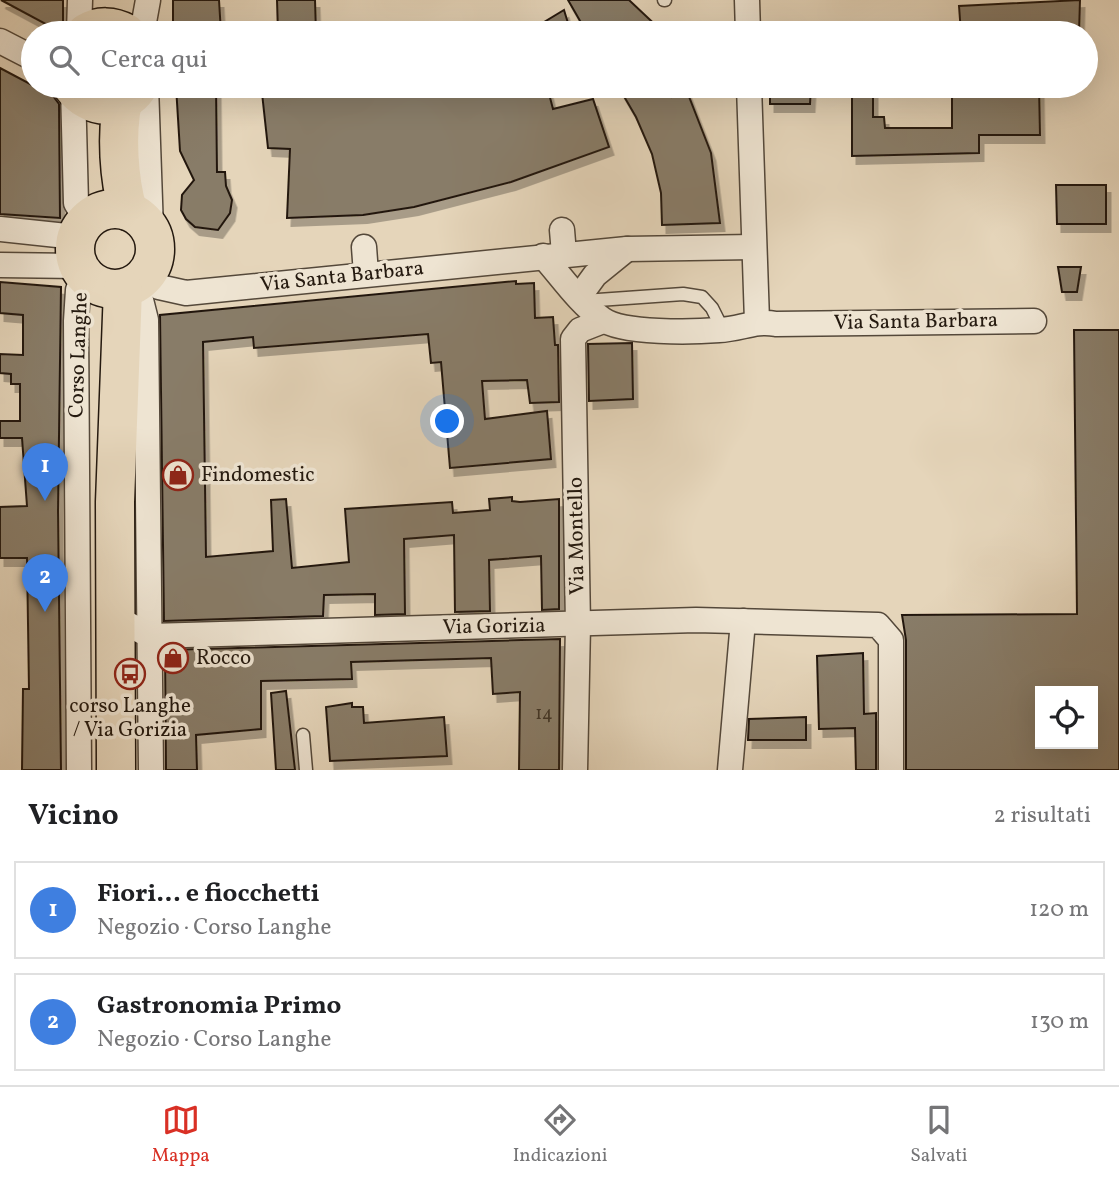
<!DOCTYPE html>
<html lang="it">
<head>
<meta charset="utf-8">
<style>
  body { margin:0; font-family:Vollkorn,serif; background:#f2f2f2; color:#202124 }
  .controls { position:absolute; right:21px; bottom:21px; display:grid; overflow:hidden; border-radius:0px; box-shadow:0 7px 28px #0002 }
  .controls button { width:63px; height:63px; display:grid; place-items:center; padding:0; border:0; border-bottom:2px solid #e0e0e0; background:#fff; color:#202124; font:35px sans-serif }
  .you { position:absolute; left:448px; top:422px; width:24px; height:24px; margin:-18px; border:5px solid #fff; border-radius:50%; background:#1a73e8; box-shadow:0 0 0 10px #1a73e833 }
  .badge { display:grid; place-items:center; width:46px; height:46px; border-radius:50%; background:#d93025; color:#fff; font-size:23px; font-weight:700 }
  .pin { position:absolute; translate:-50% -58px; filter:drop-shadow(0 2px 4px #0008) }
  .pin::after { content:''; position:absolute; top:37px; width:24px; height:21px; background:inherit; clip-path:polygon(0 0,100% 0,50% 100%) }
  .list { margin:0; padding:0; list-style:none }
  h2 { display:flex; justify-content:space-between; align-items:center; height:91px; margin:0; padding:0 28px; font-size:30px }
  h2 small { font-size:23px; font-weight:400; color:#757577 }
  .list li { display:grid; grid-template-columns:46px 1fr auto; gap:21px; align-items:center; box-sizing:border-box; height:98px; margin:0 14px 14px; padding:0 14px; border:2px solid #e0e0e0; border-radius:0px }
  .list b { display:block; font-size:26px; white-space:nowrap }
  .list p { margin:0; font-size:23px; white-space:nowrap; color:#757577 }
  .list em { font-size:23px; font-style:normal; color:#757577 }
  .icon { flex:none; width:38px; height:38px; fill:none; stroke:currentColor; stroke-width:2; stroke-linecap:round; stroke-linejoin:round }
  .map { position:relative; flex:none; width:1119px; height:770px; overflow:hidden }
  .search { position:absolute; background:#fff; box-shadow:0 7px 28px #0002; left:21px; right:21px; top:21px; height:77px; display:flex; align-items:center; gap:18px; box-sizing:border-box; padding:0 24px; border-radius:38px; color:#757577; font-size:26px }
  .sheet { height:315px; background:#fff }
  nav { display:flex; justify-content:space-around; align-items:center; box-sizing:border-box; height:98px; border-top:2px solid #e0e0e0; background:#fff; font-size:19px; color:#757577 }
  nav a { display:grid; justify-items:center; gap:4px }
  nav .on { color:#d93025 }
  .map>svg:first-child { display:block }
</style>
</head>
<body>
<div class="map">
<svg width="1119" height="770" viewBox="0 0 1119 770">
  <defs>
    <filter id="shadow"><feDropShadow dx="4.5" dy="8" stdDeviation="0" flood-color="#0004"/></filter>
  </defs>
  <rect width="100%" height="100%" fill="#e5d5ba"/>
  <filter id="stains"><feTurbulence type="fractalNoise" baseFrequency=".00286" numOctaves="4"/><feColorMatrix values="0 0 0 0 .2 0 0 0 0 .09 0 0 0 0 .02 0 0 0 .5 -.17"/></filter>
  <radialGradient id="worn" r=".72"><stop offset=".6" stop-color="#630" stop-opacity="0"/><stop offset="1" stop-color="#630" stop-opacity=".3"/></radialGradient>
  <g fill="#887b68" stroke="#24190f" stroke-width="2" fill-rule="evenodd" filter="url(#shadow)">
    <polygon points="1,0 63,0 63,23 56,23 53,28"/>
    <polygon points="173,0 219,0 221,33 173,33"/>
    <polygon points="277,0 315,0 316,33 278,33"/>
    <polygon points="568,0 629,0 664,33 587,33"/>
    <polygon points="1080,0 1079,33 961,33 959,6"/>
    <polygon points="564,10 571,33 526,33"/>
    <polygon points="0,68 53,96 59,104 60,218 0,214"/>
    <polygon points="176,86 216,86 217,172 225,172 226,186 232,200 230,213 218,230 195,227 186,219 181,210 182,195 194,180 180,151"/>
    <polygon points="326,86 547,86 553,109 593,99 609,147 511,182 414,207 363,215 287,218 290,149 268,148 262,93"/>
    <polygon points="618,86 662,86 672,97 686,89 711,153 720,223 662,225 661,193 652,154 636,117"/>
    <polygon points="770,86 811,86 810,104 770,104"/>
    <polygon points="852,86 873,86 873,117 884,117 885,128 952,128 952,86 1039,86 1040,135 979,135 979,153 852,156"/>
    <polygon points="1056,185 1106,185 1106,224 1057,224"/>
    <polygon points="1058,267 1081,267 1077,292 1062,292"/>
    <polygon points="516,281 516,284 534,283 535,318 553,317 555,345 558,345 559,402 530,403 527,380 482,381 485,419 547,411 551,459 450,468 441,362 431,363 428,334 254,348 253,337 203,342 206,557 273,551 271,500 286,499 292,568 349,562 345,509 452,502 453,513 490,510 489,499 512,497 512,501 520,502 559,499 559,609 542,610 541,556 489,560 490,611 455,612 454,535 404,539 405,614 375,615 375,594 324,595 323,616 164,621 160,315"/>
    <polygon points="0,282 61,287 58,511 61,770 22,770 23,689 29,689 27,558 0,558 0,507 27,506 22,438 0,438 0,421 20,421 20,384 11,384 11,374 0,373 0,354 23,355 23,315 0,313"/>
    <path d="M 1074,330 L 1119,330 L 1119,770 L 906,770 L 906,640 L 902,615 L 1077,614 ZM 1040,691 L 1093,691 L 1093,744 L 1040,744 Z"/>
    <polygon points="632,343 633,399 589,401 588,344"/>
    <polygon points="560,639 559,770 519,770 520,692 493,694 491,658 351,662 352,679 261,681 261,729 196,735 197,770 166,770 165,650"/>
    <polygon points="863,653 864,714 876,713 876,770 856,770 855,728 819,729 817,656"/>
    <polygon points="286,691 295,770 276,770 271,693"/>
    <polygon points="352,703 352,707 363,707 364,723 444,717 447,756 330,761 326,707"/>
    <polygon points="806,717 806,740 748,740 749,719"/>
  </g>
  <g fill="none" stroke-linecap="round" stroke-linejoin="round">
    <g stroke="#54483a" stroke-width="15">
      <g id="lane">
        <polyline points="664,0 665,0"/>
        <polyline points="584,301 683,294 702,297 712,308 723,330"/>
        <polyline points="303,735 306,770"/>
      </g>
    </g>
    <g stroke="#54483a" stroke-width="27">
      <g id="street">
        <polyline points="747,0 748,33"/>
        <polyline points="79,33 80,0"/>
        <polyline points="142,33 148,0"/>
        <polyline points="0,41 33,58"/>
        <polyline points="146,86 151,230"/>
        <polyline points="749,86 757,321"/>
        <polyline points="73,88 76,203 86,220"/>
        <polyline points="0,229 76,237"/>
        <polyline points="562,230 564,254"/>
        <polyline points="364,247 366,274"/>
        <path d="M 543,256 C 561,276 579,303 602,319 C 622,334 694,332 719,330 C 742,329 754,320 776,324 L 1034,321"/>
        <polyline points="0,265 78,266"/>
        <polyline points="147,275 159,287 186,293 627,249 753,247"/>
        <polyline points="137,284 146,320 151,770"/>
        <polyline points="579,297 595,275 627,249"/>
        <polyline points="115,617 150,636 696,620 878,625 891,640 891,770"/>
        <polyline points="79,770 76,321 78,290 84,276"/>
        <polyline points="575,770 578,625 573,339 580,330 603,321"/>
        <polyline points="730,770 743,621"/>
      </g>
    </g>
    <g stroke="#24190f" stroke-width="41">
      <g id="primary">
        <path d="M 86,33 C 99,25 113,26 126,33"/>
        <path d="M 72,86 C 90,110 122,112 139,86"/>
        <path d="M 123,101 C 116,135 119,178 128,211"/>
        <circle cx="115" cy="249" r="40"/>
        <polyline points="116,770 115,502 123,289"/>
      </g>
    </g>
    <use href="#lane" stroke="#eee4d2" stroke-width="12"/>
    <use href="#street" stroke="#eee4d2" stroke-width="24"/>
    <use href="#primary" stroke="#e5d5ba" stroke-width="38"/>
  </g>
  <defs>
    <g id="shop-ring" transform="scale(1.575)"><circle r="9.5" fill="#eee4d2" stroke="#8f2418" stroke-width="1.5"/><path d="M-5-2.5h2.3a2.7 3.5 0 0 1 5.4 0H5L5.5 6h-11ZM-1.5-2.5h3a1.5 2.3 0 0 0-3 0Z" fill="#8f2418"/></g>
    <g id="bus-ring" transform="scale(1.575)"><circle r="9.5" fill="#eee4d2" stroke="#8f2418" stroke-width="1.5"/><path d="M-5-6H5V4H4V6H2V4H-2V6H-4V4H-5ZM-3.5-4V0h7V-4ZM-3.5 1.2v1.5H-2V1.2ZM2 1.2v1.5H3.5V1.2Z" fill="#8f2418"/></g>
  </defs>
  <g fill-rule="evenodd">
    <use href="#shop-ring" x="178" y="475"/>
    <use href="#shop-ring" x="173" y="658"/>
    <use href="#bus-ring" x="130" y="674"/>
  </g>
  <g text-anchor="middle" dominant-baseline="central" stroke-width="7" stroke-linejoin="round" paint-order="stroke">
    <g font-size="18" fill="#3d3225">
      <text x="544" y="714">14</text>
    </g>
    <g font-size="21" fill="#24190f" stroke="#eee4d2">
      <text transform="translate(342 277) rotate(-6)">Via Santa Barbara</text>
      <text transform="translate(916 322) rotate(-1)">Via Santa Barbara</text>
      <text transform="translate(79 355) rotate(-88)">Corso Langhe</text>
      <text transform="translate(577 536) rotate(-91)">Via Montello</text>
      <text transform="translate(494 627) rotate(-1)">Via Gorizia</text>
    </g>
    <g font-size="21" fill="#24190f" stroke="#eee4d2" text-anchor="start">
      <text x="201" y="475">Findomestic</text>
      <text x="196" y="658">Rocco</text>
      <text x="130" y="706" text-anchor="middle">corso Langhe<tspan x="130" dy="24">/ Via Gorizia</tspan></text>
    </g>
  </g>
  <rect width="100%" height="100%" filter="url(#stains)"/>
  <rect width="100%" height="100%" fill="url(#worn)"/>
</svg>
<div class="controls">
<button><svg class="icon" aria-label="locate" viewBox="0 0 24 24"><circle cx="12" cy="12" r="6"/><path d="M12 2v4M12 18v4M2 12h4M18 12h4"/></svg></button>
</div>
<div class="you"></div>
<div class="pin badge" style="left:45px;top:501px;background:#3f7fe0">1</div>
<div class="pin badge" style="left:45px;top:612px;background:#3f7fe0">2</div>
<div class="search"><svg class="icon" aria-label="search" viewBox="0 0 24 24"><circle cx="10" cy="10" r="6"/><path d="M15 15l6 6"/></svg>Cerca qui</div>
</div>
<section class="sheet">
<h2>Vicino<small>2 risultati</small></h2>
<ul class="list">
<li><span class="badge" style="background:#3f7fe0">1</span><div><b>Fiori... e fiocchetti</b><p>Negozio · Corso Langhe</p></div><em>120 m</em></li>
<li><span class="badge" style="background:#3f7fe0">2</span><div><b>Gastronomia Primo</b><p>Negozio · Corso Langhe</p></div><em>130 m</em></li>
</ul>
</section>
<nav>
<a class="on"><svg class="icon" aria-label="map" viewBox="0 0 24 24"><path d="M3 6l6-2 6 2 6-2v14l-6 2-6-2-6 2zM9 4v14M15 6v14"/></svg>Mappa</a>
<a><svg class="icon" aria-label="directions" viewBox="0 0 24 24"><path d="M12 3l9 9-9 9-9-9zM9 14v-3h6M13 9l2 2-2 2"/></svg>Indicazioni</a>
<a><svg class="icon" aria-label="saved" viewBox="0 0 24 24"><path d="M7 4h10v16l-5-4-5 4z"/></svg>Salvati</a>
</nav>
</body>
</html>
